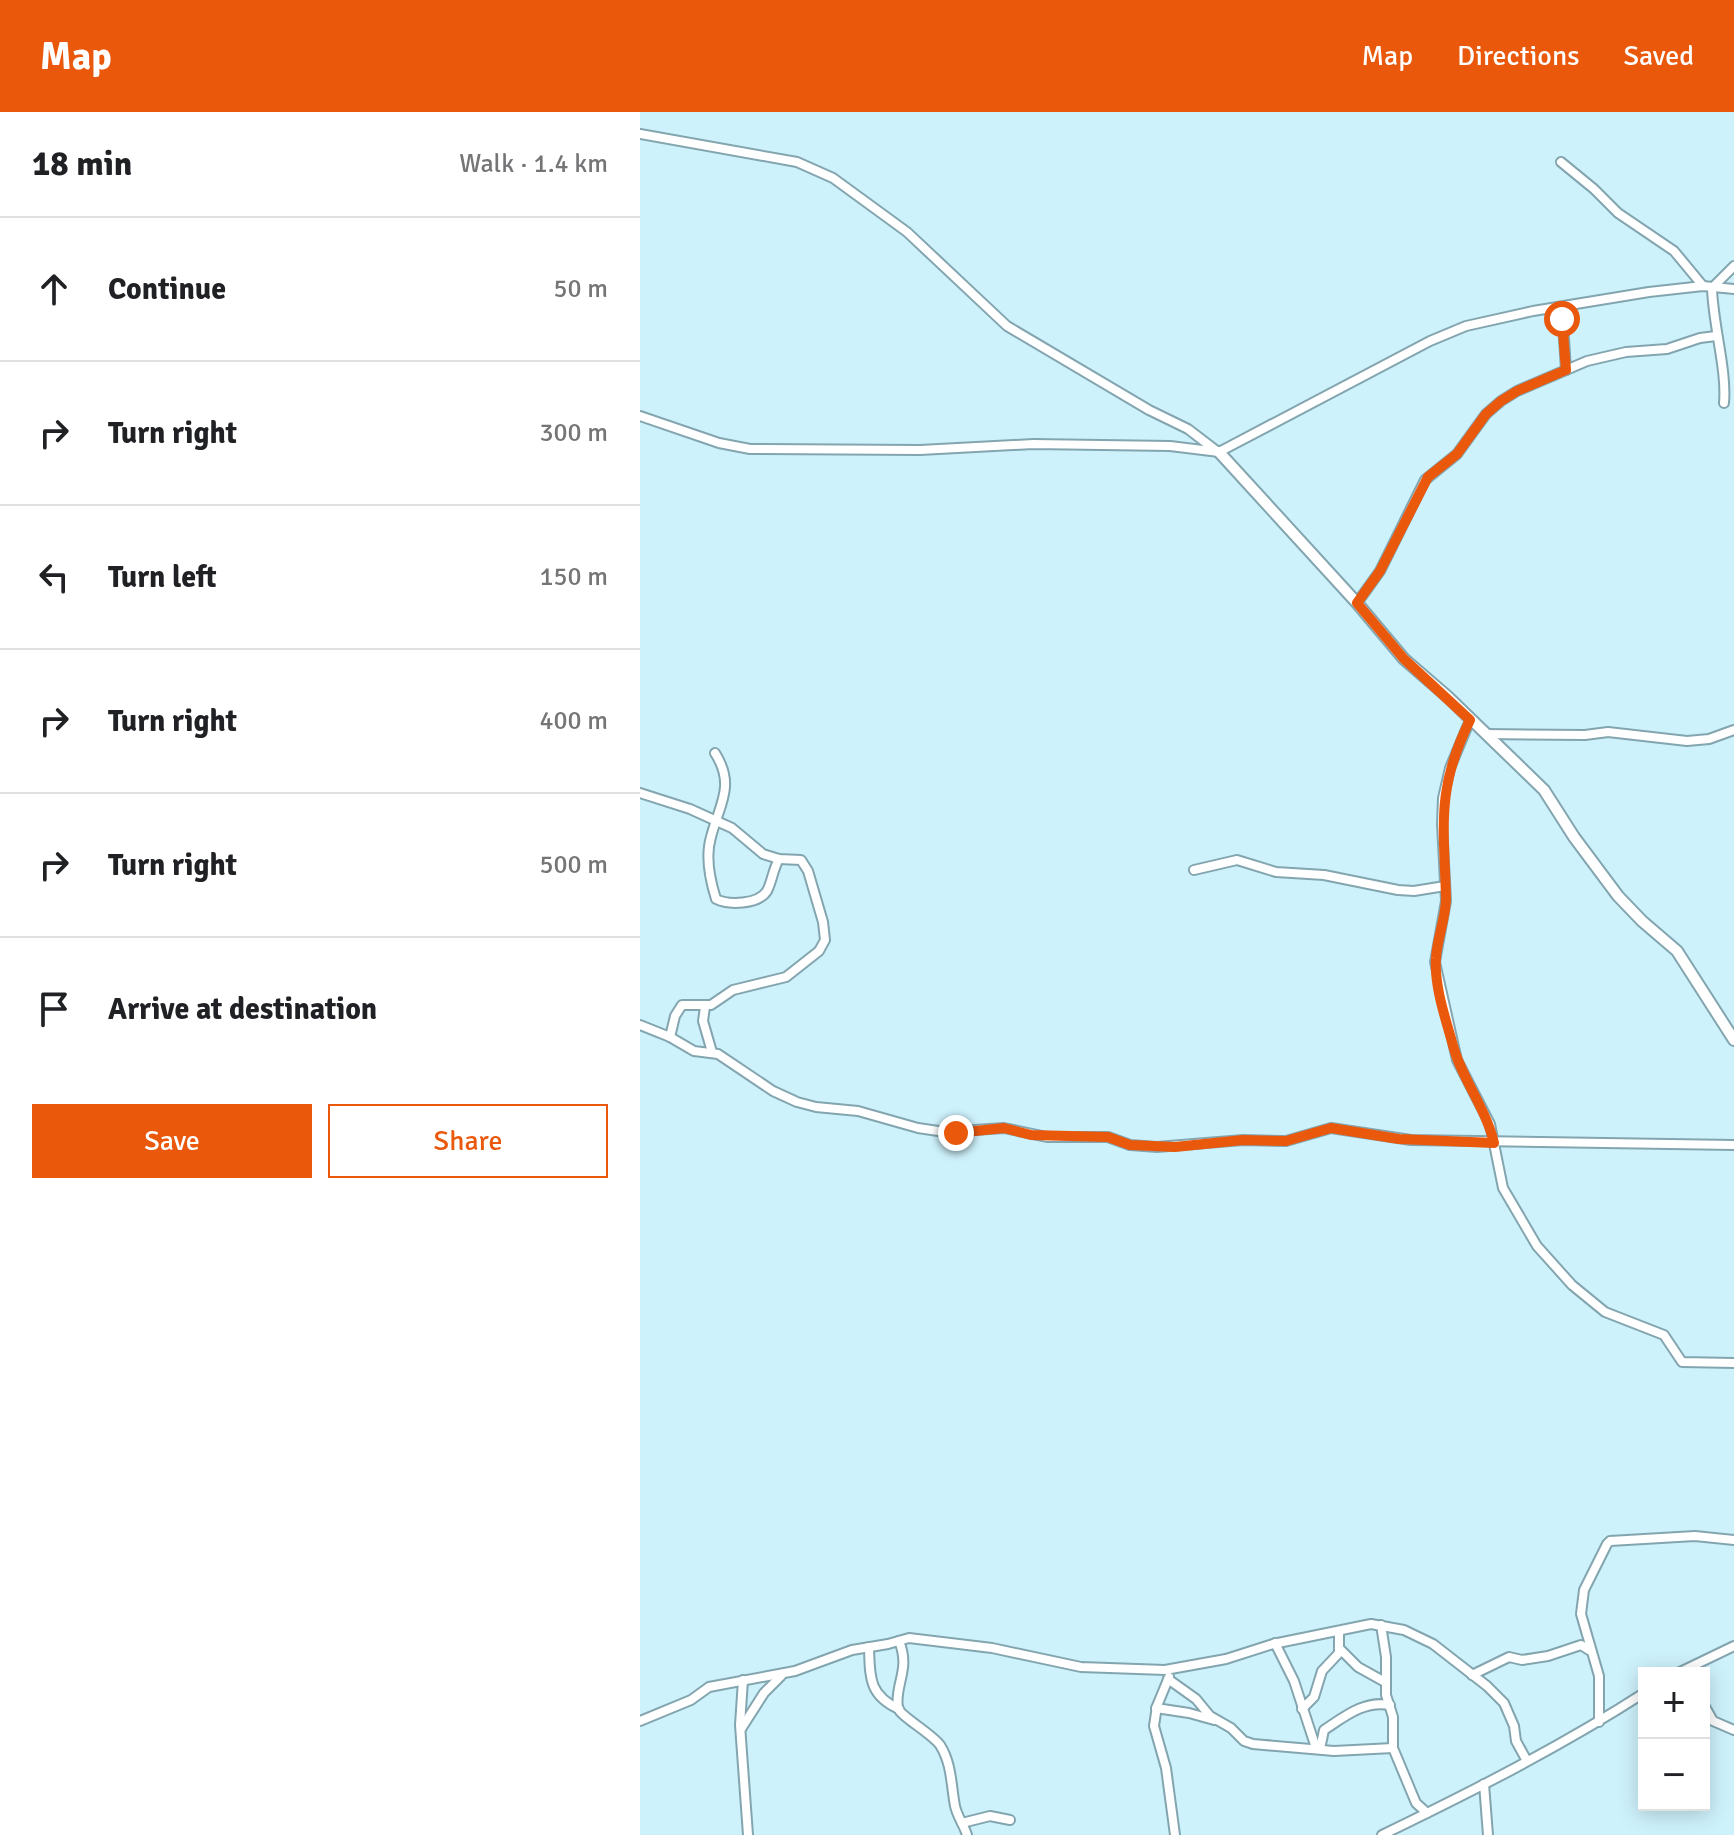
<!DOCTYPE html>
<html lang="en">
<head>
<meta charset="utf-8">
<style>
  body { margin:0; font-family:Signika,sans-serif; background:#f6f6f6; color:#202124 }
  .controls { position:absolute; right:24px; bottom:24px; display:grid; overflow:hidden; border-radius:0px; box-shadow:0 4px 20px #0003 }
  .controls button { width:72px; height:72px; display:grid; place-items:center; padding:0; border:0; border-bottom:2px solid #e0e0e0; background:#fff; color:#202124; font:40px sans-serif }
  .stop { position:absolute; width:24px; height:24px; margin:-18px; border:6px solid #ea580c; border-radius:50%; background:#fff }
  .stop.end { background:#ea580c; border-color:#fff; box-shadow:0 2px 8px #0008 }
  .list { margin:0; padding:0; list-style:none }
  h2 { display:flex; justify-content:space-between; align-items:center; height:104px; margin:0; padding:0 32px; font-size:34px }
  h2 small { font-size:26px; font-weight:400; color:#757577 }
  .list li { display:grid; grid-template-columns:52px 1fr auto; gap:24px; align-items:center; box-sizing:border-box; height:144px; padding:0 32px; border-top:2px solid #e0e0e0 }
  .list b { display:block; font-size:30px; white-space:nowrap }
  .list em { font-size:26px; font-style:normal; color:#757577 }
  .actions { display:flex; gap:16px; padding:24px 32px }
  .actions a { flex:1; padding:18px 0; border:2px solid #ea580c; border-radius:0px; text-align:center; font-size:28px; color:#ea580c }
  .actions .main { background:#ea580c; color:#fff }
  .icon { flex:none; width:44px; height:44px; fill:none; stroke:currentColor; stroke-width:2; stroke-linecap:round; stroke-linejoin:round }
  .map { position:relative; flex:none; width:1094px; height:1723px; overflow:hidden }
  header { display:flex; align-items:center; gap:48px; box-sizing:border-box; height:112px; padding:0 40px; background:#ea580c; color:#fff }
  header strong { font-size:38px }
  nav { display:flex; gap:44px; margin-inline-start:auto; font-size:28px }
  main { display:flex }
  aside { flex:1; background:#fff }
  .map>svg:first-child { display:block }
</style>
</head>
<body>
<header>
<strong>Map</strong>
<nav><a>Map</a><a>Directions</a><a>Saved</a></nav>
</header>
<main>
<aside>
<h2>18 min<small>Walk · 1.4 km</small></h2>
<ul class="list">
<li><svg class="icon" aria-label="ahead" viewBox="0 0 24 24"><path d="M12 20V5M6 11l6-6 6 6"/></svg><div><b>Continue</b></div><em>50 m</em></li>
<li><svg class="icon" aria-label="right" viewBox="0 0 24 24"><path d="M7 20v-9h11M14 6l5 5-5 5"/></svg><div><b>Turn right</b></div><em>300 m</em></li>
<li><svg class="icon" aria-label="left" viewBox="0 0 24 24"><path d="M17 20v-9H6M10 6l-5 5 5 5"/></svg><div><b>Turn left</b></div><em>150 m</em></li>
<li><svg class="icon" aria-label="right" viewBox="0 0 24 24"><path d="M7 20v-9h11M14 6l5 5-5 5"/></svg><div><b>Turn right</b></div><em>400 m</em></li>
<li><svg class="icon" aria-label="right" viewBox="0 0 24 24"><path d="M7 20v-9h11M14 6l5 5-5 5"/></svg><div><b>Turn right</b></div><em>500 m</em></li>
<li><svg class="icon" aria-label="arrive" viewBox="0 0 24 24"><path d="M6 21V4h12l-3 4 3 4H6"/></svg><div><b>Arrive at destination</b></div></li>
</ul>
<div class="actions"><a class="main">Save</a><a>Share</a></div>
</aside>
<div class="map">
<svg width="1094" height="1723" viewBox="0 0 1094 1723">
  <rect width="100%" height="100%" fill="#cef2fc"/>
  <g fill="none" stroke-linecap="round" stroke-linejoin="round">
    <g stroke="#83a5af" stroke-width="12">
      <g id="minor">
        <polyline points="0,22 157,50 193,66 267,120 367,214 509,298 548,317 578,340"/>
        <polyline points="921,50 954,77 978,101 1034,139 1063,174"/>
        <polyline points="922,196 926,258"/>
        <path d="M 1084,291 C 1087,258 1073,213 1072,176 L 1094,154"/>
        <polyline points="0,304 79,331 110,337 280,338 393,332 530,334 579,340 790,229 826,214 893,199 1009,180 1063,174 1094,177"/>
        <polyline points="717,491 740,459 785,368 817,342 846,302 861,289 877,279 947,249 986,240 1027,237 1060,226 1076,224"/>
        <polyline points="830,608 810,656 803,686 802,712 806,789 795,850 817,948 850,1012 863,1076 897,1134 932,1173 965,1200 1024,1223 1042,1250 1094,1251"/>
        <polyline points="846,622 945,623 968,620 1047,629 1069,627 1094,618"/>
        <path d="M 75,641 C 96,674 79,693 71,725 C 65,745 70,768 76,787 C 88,793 118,793 127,779 C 132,770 133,757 139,747"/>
        <polyline points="0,681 50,697 92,716 123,742 139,747 161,748 168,759 183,810 185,828 179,839 146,865 93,878 71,893 42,893 35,904 30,925"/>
        <polyline points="554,758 597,748 636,760 684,763 758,778 774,779 805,774"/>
        <polyline points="65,895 63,909 72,940"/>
        <polyline points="0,913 30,925 54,939 78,942 133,979 157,990 176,995 218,999 278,1016 305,1020 364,1016 407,1025 468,1025 490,1033 517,1035 603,1028 646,1029 691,1016 771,1028 1094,1033"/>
        <polyline points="741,1513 746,1545 746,1583 753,1605 753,1636 776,1691 787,1701"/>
        <path d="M 259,1529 C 271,1558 254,1573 258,1596 C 260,1604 291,1621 300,1633 C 312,1652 311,1673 315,1694 C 317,1704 324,1713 327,1723"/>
        <polyline points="635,1531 654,1569 676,1636"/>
        <path d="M 229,1535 C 230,1564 228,1583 259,1597"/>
        <polyline points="699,1536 718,1555 745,1570"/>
        <polyline points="1038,1561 1094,1534"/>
        <polyline points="832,1563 869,1545 882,1548 908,1544 941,1533 949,1538"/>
        <polyline points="529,1565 517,1594 514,1614 526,1656 535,1723"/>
        <polyline points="528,1567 556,1587 570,1604 591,1616 604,1629 613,1632 694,1639 753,1636"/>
        <polyline points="103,1568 100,1613 108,1723"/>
        <polyline points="1064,1593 1073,1609 1094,1618"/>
        <polyline points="516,1596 549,1601 574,1608"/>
        <polyline points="662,1597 674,1585 682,1559 699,1541 699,1519"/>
        <polyline points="0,1609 51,1588 69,1575 155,1559 212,1538 248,1532 269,1526 352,1536 441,1555 525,1558 586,1547 633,1532 731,1512 764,1518 793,1532 847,1574 864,1591 874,1614 876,1629 887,1649"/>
        <polyline points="959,1610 959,1564 941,1502 944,1478 967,1432 970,1429 1055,1424 1094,1428"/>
        <polyline points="101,1617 124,1581 141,1564"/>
        <path d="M 680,1637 L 684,1618 C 704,1605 724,1588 750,1593"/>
        <polyline points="844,1672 848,1723"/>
        <polyline points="322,1711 350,1704 370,1708"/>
        <path d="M 742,1723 C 831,1680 920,1635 1004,1581"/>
      </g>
    </g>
    <g stroke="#83a5af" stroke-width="14">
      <polyline id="major" points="579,340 717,491 764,547 808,585 904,678 934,725 978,784 1002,809 1037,839 1094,928"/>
    </g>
    <use href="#minor" stroke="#fff" stroke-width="8"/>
    <use href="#major" stroke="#fff" stroke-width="10"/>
  </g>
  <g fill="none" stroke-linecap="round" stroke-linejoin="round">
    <path stroke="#ea580c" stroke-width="10" d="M 316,1021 L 364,1016 L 391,1023 L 468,1025 L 490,1033 L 535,1035 L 603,1028 L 646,1029 L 691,1016 L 759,1027 L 854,1031 C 845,994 821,966 812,930 C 805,905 794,873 796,846 C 797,826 806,806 806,786 C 804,713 796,677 830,608 L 764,547 L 717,491 L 740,459 L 788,365 L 817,342 L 846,302 L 861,289 L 877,279 L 926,258 L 922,207"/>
  </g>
</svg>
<div class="controls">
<button>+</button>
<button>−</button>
</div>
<div class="stop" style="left:922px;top:207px"></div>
<div class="stop end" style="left:316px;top:1021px"></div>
</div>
</main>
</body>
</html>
